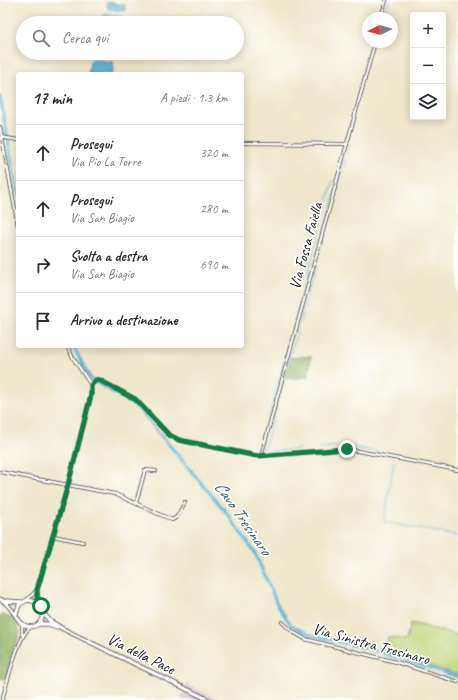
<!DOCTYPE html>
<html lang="it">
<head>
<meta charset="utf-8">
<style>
  body { margin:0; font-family:Caveat,sans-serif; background:#f2f2f3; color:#2b2b33 }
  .controls { position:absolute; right:12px; top:12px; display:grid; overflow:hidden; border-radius:4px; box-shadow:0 2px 10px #0003 }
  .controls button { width:36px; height:36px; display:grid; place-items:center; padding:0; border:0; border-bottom:1px solid #e1e1e2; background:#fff; color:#2b2b33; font:20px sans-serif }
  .compass { position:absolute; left:362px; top:12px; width:36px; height:36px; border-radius:50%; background:#fff; box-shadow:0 2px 10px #0003; rotate:264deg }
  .stop { position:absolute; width:12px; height:12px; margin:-9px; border:3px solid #0b8043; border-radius:50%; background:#fff }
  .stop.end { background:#0b8043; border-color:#fff; box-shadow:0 1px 4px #0008 }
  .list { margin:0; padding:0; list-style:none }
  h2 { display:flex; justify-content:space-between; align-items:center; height:52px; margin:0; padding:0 16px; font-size:17px }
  h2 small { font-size:13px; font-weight:400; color:#7c7c81 }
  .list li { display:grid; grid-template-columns:26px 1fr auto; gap:12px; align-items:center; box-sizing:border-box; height:56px; padding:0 16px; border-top:1px solid #e1e1e2 }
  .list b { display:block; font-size:15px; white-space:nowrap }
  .list p { margin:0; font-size:13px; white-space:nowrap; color:#7c7c81 }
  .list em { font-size:13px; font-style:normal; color:#7c7c81 }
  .icon { flex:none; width:22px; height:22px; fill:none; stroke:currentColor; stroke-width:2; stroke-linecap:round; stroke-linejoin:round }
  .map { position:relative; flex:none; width:458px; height:700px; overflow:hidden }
  .search { position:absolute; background:#fff; box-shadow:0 2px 10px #0003; left:16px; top:16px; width:228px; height:44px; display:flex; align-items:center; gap:10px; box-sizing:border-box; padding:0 14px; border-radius:22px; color:#7c7c81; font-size:15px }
  .panel { position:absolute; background:#fff; box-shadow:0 2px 10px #0003; left:16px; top:72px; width:228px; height:276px; border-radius:4px }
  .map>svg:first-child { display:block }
</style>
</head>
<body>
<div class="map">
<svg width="458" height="700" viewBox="0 0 458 700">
  <rect width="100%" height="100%" fill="#fff"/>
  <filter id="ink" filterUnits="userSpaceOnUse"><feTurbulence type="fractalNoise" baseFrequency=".025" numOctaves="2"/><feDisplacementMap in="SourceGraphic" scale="8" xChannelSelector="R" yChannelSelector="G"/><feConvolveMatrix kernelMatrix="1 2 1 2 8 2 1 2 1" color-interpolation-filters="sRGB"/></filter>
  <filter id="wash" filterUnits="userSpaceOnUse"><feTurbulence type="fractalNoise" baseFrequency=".012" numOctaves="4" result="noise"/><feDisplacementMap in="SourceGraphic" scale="16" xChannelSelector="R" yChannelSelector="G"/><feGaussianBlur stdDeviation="0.9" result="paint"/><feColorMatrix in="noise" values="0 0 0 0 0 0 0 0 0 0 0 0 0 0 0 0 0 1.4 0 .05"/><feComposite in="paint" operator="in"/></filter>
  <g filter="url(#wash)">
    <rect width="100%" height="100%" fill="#efe7cb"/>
    <polygon fill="#d2bec3" points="186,684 220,700 181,700"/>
    <polygon fill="#bfd477" stroke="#6e784a" points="411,623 458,635 458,675 385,651 388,637 407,640"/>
    <g fill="#97b668" stroke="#5a6942">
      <polygon points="311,356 308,377 284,379 290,358"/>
      <polygon points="0,615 14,618 20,632 5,679 0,678"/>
    </g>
    <g fill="#57b2d5" stroke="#3a6778">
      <polygon points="107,2 125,5 125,11 108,9"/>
      <polygon points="106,14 122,17 122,23 104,21 104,15"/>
      <polygon points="92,59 112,62 114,64 112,74 88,74 90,61"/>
    </g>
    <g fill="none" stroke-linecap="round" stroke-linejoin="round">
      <g stroke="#57b2d5" stroke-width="1">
        <polyline points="384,18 389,0"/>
        <polyline points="343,168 349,144"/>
        <polyline points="321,246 342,171"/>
        <polyline points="297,314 333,180"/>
        <polyline points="318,448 347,446 393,455"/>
        <polyline points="260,449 295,321"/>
        <polyline points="264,450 320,249"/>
        <polyline points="265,452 300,449"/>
        <polyline points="394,461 384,522 458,536"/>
      </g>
      <g stroke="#57b2d5" stroke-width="3">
        <polyline points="0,97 18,195"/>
        <polyline points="73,346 91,379 137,407 226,512 255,553 278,606 291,625 311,635 374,650 458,677"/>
      </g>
    </g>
  </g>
  <g filter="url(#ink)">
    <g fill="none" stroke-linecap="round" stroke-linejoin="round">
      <g stroke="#3c3a36" stroke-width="4">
        <g id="minor">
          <polyline points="381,18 386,0"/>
          <polyline points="0,127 18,226"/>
          <polyline points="0,137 18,140"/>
          <polyline points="242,143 347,144"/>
          <polyline points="67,346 73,358 91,385"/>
          <polyline points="261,456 375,42"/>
          <polyline points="0,472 68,485 91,395 91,385 98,379 135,399 169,435 179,440 257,456 347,449 458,470"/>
          <polyline points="136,503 145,470 156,471"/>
          <polyline points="53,536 83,542"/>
          <polyline points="27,600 36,591"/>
          <polyline points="39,603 37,590 68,485 115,494 172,520 177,517 185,502"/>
          <polyline points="282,622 293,632 305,639 396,662 458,682"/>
          <polyline points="22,624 22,635"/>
          <path d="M 2,700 C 7,684 18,634 31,627"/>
        </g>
      </g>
      <g stroke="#3c3a36" stroke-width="5">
        <g id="major">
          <path d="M 0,599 C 14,606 16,623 26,626 C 42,631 48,611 37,602 L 27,600 L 19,605 L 16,614"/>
          <polyline points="6,601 22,602"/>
          <polyline points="43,613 50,621 63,629 209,700"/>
          <polyline points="38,624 48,624 57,627"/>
        </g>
      </g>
      <use href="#minor" stroke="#fff" stroke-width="2.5"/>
      <use href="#major" stroke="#fff" stroke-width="3.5"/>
    </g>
  </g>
  <g fill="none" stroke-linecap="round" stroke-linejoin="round" filter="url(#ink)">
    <polyline stroke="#0b8043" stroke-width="5" points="41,606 37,599 37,590 68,485 91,395 91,385 96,380 99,380 135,399 169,435 179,440 257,456 347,449"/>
  </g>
  <g text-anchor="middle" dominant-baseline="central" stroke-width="3.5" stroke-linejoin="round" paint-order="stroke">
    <g font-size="16" fill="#1c1c1c" stroke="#fff">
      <text transform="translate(306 246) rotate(-75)">Via Fossa Faiella</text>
      <text transform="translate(371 644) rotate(15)">Via Sinistra Tresinaro</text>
      <text transform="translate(141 654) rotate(26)">Via della Pace</text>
    </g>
    <g font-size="17" font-style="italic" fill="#37606f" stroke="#fff">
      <text transform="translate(243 518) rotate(55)">Cavo Tresinaro</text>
    </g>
  </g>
</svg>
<div class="controls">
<button>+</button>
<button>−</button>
<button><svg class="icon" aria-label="layers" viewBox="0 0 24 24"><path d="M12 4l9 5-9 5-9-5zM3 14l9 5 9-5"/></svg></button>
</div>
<svg class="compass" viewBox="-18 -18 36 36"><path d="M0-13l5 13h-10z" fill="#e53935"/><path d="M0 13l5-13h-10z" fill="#7c7c81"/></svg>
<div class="stop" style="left:41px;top:606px"></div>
<div class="stop end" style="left:347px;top:449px"></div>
<div class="search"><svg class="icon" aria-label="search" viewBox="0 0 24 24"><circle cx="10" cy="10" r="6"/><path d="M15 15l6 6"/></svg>Cerca qui</div>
<section class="panel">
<h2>17 min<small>A piedi · 1.3 km</small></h2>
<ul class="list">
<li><svg class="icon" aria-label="ahead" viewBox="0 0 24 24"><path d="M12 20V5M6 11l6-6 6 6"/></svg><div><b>Prosegui</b><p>Via Pio La Torre</p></div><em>320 m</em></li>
<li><svg class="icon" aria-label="ahead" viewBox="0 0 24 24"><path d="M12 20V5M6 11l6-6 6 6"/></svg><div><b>Prosegui</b><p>Via San Biagio</p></div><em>280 m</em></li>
<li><svg class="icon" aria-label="right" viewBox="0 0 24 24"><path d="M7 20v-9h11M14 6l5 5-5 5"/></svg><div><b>Svolta a destra</b><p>Via San Biagio</p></div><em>690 m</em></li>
<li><svg class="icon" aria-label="arrive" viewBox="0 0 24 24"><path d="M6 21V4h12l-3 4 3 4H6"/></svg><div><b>Arrivo a destinazione</b></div></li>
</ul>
</section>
</div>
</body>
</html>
